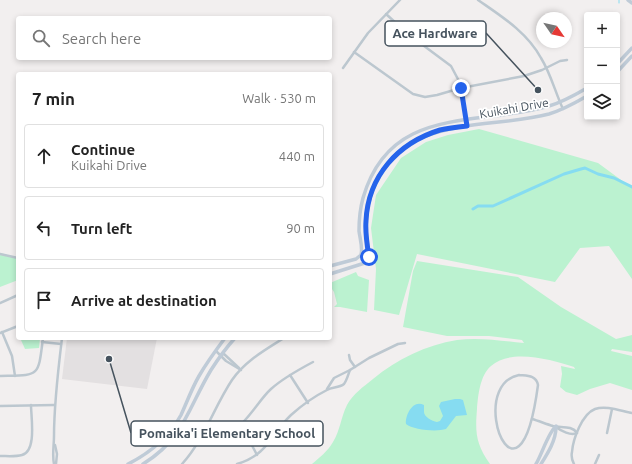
<!DOCTYPE html>
<html lang="en">
<head>
<meta charset="utf-8">
<style>
  body { margin:0; font-family:Ubuntu,sans-serif; background:#f2f2f2; color:#222 }
  .controls { position:absolute; right:12px; top:12px; display:grid; overflow:hidden; border-radius:4px; box-shadow:0 2px 6px #0003 }
  .controls button { width:36px; height:36px; display:grid; place-items:center; padding:0; border:0; border-bottom:1px solid #e0e0e0; background:#fff; color:#222; font:20px sans-serif }
  .compass { position:absolute; left:536px; top:12px; width:36px; height:36px; border-radius:50%; background:#fff; box-shadow:0 2px 6px #0003; rotate:124deg }
  .stop { position:absolute; width:12px; height:12px; margin:-9px; border:3px solid #2563eb; border-radius:50%; background:#fff }
  .stop.end { background:#2563eb; border-color:#fff; box-shadow:0 1px 4px #0008 }
  .list { margin:0; padding:0; list-style:none }
  h2 { display:flex; justify-content:space-between; align-items:center; height:52px; margin:0; padding:0 16px; font-size:17px }
  h2 small { font-size:13px; font-weight:400; color:#767676 }
  .list li { display:grid; grid-template-columns:26px 1fr auto; gap:12px; align-items:center; box-sizing:border-box; height:64px; margin:0 8px 8px; padding:0 8px; border:1px solid #e0e0e0; border-radius:4px }
  .list b { display:block; font-size:15px; white-space:nowrap }
  .list p { margin:0; font-size:13px; white-space:nowrap; color:#767676 }
  .list em { font-size:13px; font-style:normal; color:#767676 }
  .icon { flex:none; width:22px; height:22px; fill:none; stroke:currentColor; stroke-width:2; stroke-linecap:round; stroke-linejoin:round }
  .map { position:relative; flex:none; width:632px; height:464px; overflow:hidden }
  .search { position:absolute; background:#fff; box-shadow:0 2px 6px #0003; left:16px; top:16px; width:316px; height:44px; display:flex; align-items:center; gap:10px; box-sizing:border-box; padding:0 14px; border-radius:4px; color:#767676; font-size:15px }
  .panel { position:absolute; background:#fff; box-shadow:0 2px 6px #0003; left:16px; top:72px; width:316px; height:268px; border-radius:4px }
  .map>svg:first-child { display:block }
</style>
</head>
<body>
<div class="map">
<svg width="632" height="464" viewBox="0 0 632 464">
  <rect width="100%" height="100%" fill="#f2efef"/>
  <polygon fill="#e3e0e1" points="67,338 157,338 147,389 62,379"/>
  <g fill="#bbf2d0">
    <polygon points="479,129 598,163 632,188 632,279 609,246 580,248 555,282 417,254 399,315 374,310 376,269 371,228 376,195 401,158 426,142 448,135"/>
    <polygon points="0,253 18,258 18,280 0,287"/>
    <path d="M 417,261 L 518,277 L 561,307 L 616,339 L 632,335 L 632,352 L 612,349 L 611,351 L 632,356 L 632,390 L 610,383 L 590,389 L 577,395 L 566,392 L 560,387 L 562,374 L 561,366 L 575,369 L 574,367 C 552,360 511,348 491,366 C 480,375 478,396 477,409 C 475,433 476,444 490,464 L 312,464 C 319,458 328,451 333,442 C 340,431 341,417 347,405 C 353,394 363,387 373,379 C 397,359 426,345 457,340 C 479,337 503,341 524,343 L 522,340 L 489,336 L 447,336 L 403,327 L 413,271 Z"/>
    <polygon points="356,272 358,276 369,280 367,312 340,307 334,307 337,304 334,292 330,286 330,283"/>
    <polygon points="25,338 40,338 39,348 25,349 21,340"/>
  </g>
  <path fill="#86dcf1" d="M 455,399 L 460,399 L 463,400 L 467,415 L 456,416 L 446,429 C 437,432 413,430 406,424 C 405,415 413,399 424,405 C 424,407 424,409 424,412 C 424,417 432,421 437,422 L 440,421 L 443,416 L 439,406 L 441,402 Z"/>
  <g fill="none" stroke-linecap="round" stroke-linejoin="round">
    <polyline stroke="#86dcf1" stroke-width="1" points="619,3 619,0"/>
    <polyline stroke="#86dcf1" stroke-width="3" points="473,209 478,206 493,206 564,174 581,169 585,168 598,174 614,178 632,187"/>
    <g stroke="#bcc7cf" stroke-width="2.5">
      <path d="M 478,0 C 501,16 527,32 541,58 C 551,74 555,92 563,109"/>
      <polyline points="386,14 408,34 451,66 460,83 467,126"/>
      <polyline points="354,52 413,94 425,97 437,95 461,88 524,76 542,70 560,61 567,60"/>
      <polyline points="343,68 368,33 400,0"/>
      <polyline points="0,254 18,258"/>
      <polyline points="0,303 18,295"/>
      <polyline points="2,332 12,356 15,376"/>
      <polyline points="0,333 18,326"/>
      <polyline points="42,342 61,344"/>
      <polyline points="216,351 226,361 241,370"/>
      <polyline points="221,355 224,354 239,368"/>
      <polyline points="349,355 350,360 355,367"/>
      <polyline points="290,375 308,403"/>
      <path d="M 519,375 C 527,376 536,375 538,385 C 536,400 531,436 519,446 C 499,464 478,383 519,375 Z"/>
      <path d="M 0,376 C 40,375 38,378 43,338"/>
      <polyline points="327,389 334,378 350,370 369,358 398,344 405,343"/>
      <polyline points="0,406 54,405"/>
      <path d="M 532,419 C 539,421 546,424 553,426 C 561,428 572,425 577,433"/>
      <polyline points="240,426 246,434 257,455"/>
      <path d="M 556,427 C 561,431 571,436 577,433"/>
      <path d="M 203,433 C 233,452 253,405 271,389 C 283,378 298,370 313,362"/>
      <polyline points="607,433 612,409"/>
      <polyline points="55,445 57,454 56,464"/>
      <path d="M 0,456 C 7,456 15,457 22,455 C 37,451 31,417 31,405"/>
      <path d="M 54,464 C 52,455 54,446 54,436 C 54,403 58,371 62,338"/>
      <path d="M 182,464 C 204,440 214,407 232,380 C 245,361 265,350 284,338"/>
      <path d="M 237,464 C 268,455 271,434 291,415 C 301,406 315,396 327,390 C 332,387 339,388 344,384 C 347,380 348,375 350,370"/>
      <path d="M 574,464 C 572,460 571,456 572,452 C 573,439 582,414 595,409 C 606,405 621,411 632,413"/>
      <polyline points="595,464 599,455"/>
    </g>
    <g stroke="#bfcbd7" stroke-width="3.5">
      <polyline points="628,0 632,3"/>
      <polyline points="617,64 632,48"/>
      <polyline points="617,72 632,56"/>
      <path d="M 330,266 L 356,259 L 361,255 C 363,248 360,239 359,231 C 359,220 360,209 363,198 C 390,104 477,127 549,106 C 563,102 575,95 587,88"/>
      <path d="M 330,274 L 368,262 C 371,253 366,241 366,232 C 365,216 368,201 374,187 C 403,114 487,130 549,114 C 562,110 575,103 587,96"/>
      <path d="M 128,464 C 150,453 169,437 181,415 C 187,402 192,388 199,376 C 207,362 216,350 225,338"/>
      <path d="M 143,464 C 184,439 188,408 211,370 C 218,359 226,348 235,338"/>
      <path d="M 536,464 C 542,454 548,433 556,426"/>
      <path d="M 541,464 C 548,453 556,440 556,427"/>
    </g>
  </g>
  <g fill="none" stroke-linecap="round" stroke-linejoin="round">
    <path stroke="#2563eb" stroke-width="5" d="M 369,257 C 367,245 365,233 366,221 C 368,176 398,143 440,130 C 449,128 458,127 467,126 L 461,88"/>
  </g>
  <g text-anchor="middle" dominant-baseline="central" stroke-width="3.5" stroke-linejoin="round" paint-order="stroke">
    <g font-size="12" fill="#46535e" stroke="#fff">
      <text transform="translate(514 108) rotate(-10)">Kuikahi Drive</text>
    </g>
  </g>
  <path fill="none" stroke="#46535e" stroke-width="1.5" d="M538 90L486 33M109 359L131 433"/>
  <g fill="#46535e" stroke="#fff" stroke-width="1.5">
    <circle cx="538" cy="90" r="4"/>
    <circle cx="109" cy="359" r="4"/>
  </g>
  <g fill="#fff" stroke="#46535e" stroke-width="1.5">
    <rect x="385" y="21" width="101" height="25" rx="4"/>
    <rect x="131" y="421" width="192" height="25" rx="4"/>
  </g>
  <g font-size="13" text-anchor="middle" font-weight="bold" fill="#46535e">
    <text x="435" y="38">Ace Hardware</text>
    <text x="227" y="438">Pomaika'i Elementary School</text>
  </g>
</svg>
<div class="controls">
<button>+</button>
<button>−</button>
<button><svg class="icon" aria-label="layers" viewBox="0 0 24 24"><path d="M12 4l9 5-9 5-9-5zM3 14l9 5 9-5"/></svg></button>
</div>
<svg class="compass" viewBox="-18 -18 36 36"><path d="M0-13l5 13h-10z" fill="#e53935"/><path d="M0 13l5-13h-10z" fill="#767676"/></svg>
<div class="stop" style="left:369px;top:257px"></div>
<div class="stop end" style="left:461px;top:88px"></div>
<div class="search"><svg class="icon" aria-label="search" viewBox="0 0 24 24"><circle cx="10" cy="10" r="6"/><path d="M15 15l6 6"/></svg>Search here</div>
<section class="panel">
<h2>7 min<small>Walk · 530 m</small></h2>
<ul class="list">
<li><svg class="icon" aria-label="ahead" viewBox="0 0 24 24"><path d="M12 20V5M6 11l6-6 6 6"/></svg><div><b>Continue</b><p>Kuikahi Drive</p></div><em>440 m</em></li>
<li><svg class="icon" aria-label="left" viewBox="0 0 24 24"><path d="M17 20v-9H6M10 6l-5 5 5 5"/></svg><div><b>Turn left</b></div><em>90 m</em></li>
<li><svg class="icon" aria-label="arrive" viewBox="0 0 24 24"><path d="M6 21V4h12l-3 4 3 4H6"/></svg><div><b>Arrive at destination</b></div></li>
</ul>
</section>
</div>
</body>
</html>
